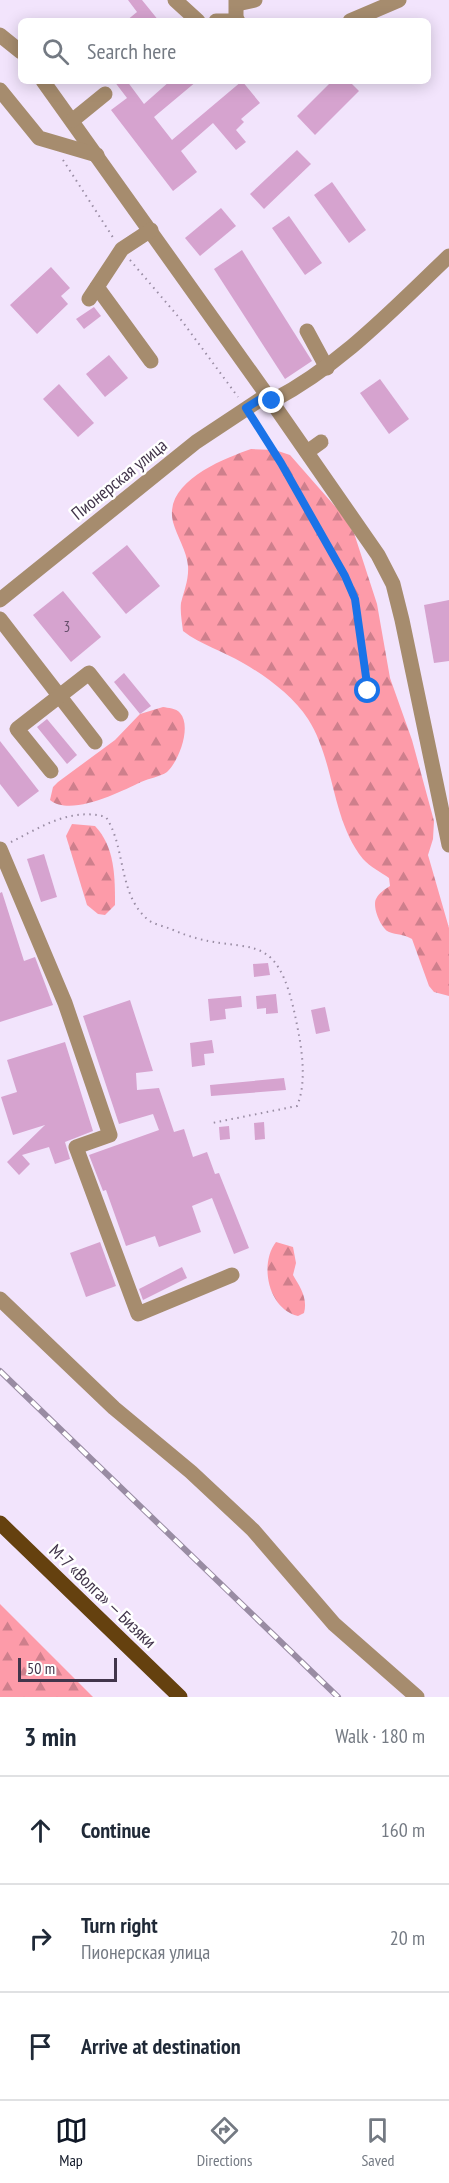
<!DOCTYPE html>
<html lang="en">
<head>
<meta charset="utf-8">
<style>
  body { margin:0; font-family:"PT Sans Narrow",sans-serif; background:#f2f2f3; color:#1f2937 }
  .scale { position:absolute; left:18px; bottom:15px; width:99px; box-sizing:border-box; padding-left:6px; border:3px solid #42354b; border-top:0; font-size:16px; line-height:21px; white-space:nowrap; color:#42354b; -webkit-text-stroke:4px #fff; paint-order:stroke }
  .stop { position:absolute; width:18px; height:18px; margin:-14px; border:4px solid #1a73e8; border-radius:50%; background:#fff }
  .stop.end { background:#1a73e8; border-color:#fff; box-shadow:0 2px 6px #0008 }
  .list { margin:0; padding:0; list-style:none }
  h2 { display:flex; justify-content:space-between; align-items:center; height:78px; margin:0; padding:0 24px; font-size:26px }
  h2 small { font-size:20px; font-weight:400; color:#747a83 }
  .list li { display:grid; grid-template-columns:39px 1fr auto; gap:18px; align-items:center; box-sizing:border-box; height:108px; padding:0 24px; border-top:2px solid #e0e1e3 }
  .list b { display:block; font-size:22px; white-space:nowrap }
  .list p { margin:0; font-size:20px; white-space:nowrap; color:#747a83 }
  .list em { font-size:20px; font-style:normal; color:#747a83 }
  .icon { flex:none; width:33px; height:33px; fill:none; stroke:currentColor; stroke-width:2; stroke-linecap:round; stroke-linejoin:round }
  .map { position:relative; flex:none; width:449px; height:1697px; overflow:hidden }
  .search { position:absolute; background:#fff; box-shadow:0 3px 15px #0003; left:18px; right:18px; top:18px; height:66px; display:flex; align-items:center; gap:15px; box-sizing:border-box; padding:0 21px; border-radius:9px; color:#747a83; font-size:22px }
  .sheet { height:402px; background:#fff }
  nav { display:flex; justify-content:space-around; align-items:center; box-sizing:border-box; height:84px; border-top:2px solid #e0e1e3; background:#fff; font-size:16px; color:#747a83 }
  nav a { display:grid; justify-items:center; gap:3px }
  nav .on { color:#111827 }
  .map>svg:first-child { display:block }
</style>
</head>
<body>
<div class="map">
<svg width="449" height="1697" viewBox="0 0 449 1697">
  <defs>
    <pattern id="forest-firs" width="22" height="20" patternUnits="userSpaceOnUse" patternTransform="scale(1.5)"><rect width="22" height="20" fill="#fd9ba9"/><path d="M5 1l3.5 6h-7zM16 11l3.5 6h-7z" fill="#ce7f8c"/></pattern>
  </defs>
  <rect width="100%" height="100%" fill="#f2e4fc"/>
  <g fill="url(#forest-firs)">
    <path d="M 251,449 L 275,450 L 290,455 L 340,512 L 354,533 L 377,604 L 390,678 L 412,740 L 434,821 L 433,839 L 428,855 L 449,928 L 449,996 L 434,992 L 429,986 L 412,939 C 404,934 397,935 389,932 C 381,929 372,907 376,899 C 379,893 385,889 390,886 L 389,878 C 381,872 370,867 363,859 C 331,819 335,761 308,719 C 294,697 266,676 243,663 C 223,651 201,645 183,631 C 182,622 180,612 181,603 C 184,591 189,579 188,566 C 187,551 177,537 173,522 C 163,482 223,459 251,449 Z"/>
    <path d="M 163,707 C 168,708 176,708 180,713 C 192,726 179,761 167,772 C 160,777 149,778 141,782 C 120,792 71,817 50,800 L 53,787 L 58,782 L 115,740 L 140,714 Z"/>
    <path d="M 72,824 L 95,826 C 115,847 115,877 115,905 L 105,915 L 98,914 L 87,905 L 66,836 Z"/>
    <path d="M 276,1242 L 293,1247 L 296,1263 L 293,1275 C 300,1287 308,1298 304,1313 L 298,1316 C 268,1309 259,1264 276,1242 Z"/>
    <polygon points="0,1604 93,1697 0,1697"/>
  </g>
  <g fill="#d6a3cf">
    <polygon points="128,0 142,0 159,21 126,21 137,12"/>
    <polygon points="114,81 127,81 144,104 170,81 197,81 154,117 172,140 242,81 260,103 241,119 244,122 236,130 246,142 236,150 213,123 181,151 197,172 173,191 111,110 127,98"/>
    <polygon points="332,81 349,81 359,91 315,135 297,116"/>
    <polygon points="297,150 311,164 264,209 250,194"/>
    <polygon points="332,182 366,230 349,243 314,195"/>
    <polygon points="221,208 236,226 200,256 185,238"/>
    <polygon points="289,216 322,263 305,275 272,228"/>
    <polygon points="242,250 312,361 285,379 214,269"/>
    <polygon points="51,267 70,288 61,296 68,304 37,334 10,305"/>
    <polygon points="94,307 101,316 84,329 76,319"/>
    <polygon points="109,355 128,378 105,397 86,374"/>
    <polygon points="380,379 409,419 389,434 360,393"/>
    <polygon points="59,384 94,423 78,437 43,399"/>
    <polygon points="127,545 160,586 126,614 92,573"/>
    <polygon points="63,591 101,637 71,662 33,615"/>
    <polygon points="449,600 449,661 434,663 424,605"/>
    <polygon points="124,673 151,706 140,714 114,682"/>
    <polygon points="47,719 77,755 67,764 37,727"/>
    <polygon points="0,741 39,791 18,807 0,784"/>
    <polygon points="44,854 57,897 41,902 27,859"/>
    <polygon points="2,892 24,961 35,957 53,1005 0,1022 0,893"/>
    <polygon points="268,963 270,975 254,977 253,964"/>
    <polygon points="276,994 278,1013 266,1014 266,1008 257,1009 256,996"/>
    <polygon points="241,996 242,1007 225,1009 226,1019 210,1021 208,999"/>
    <polygon points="130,1000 153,1071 136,1073 137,1090 159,1088 174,1132 184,1129 193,1157 207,1152 215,1174 219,1173 249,1248 234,1254 212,1198 192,1206 201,1232 159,1247 155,1236 126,1246 106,1190 103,1191 89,1155 159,1130 153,1114 119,1124 83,1016"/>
    <polygon points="325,1007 330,1031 316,1034 311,1010"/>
    <polygon points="212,1040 214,1053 204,1054 205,1065 192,1067 190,1043"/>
    <polygon points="65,1042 93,1131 65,1142 70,1159 55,1164 49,1147 22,1155 30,1164 19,1175 7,1162 45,1125 13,1135 1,1097 17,1092 7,1060"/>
    <polygon points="284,1078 286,1090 211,1096 210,1085"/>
    <polygon points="264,1122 265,1139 255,1140 254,1123"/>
    <polygon points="229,1126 230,1139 220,1140 219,1127"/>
    <polygon points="100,1242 116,1286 86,1297 70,1253"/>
    <polygon points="182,1267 187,1278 143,1300 139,1289"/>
  </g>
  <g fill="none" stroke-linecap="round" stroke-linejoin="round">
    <g stroke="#9a8da4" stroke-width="2" stroke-dasharray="1.5 4.5" stroke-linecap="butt">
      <polyline points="63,160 114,239"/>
      <polyline points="130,260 182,321 238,397"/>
      <polyline points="255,421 281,463 345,576 355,599 368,691"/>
      <path d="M 11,842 C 41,827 71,807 106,817 C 126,848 118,892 146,918 C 152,924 163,926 171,929 C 246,963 276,915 297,1025 C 302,1049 307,1083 297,1106 L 212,1123"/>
    </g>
    <g stroke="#a68c6e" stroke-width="15">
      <polyline points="175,0 198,21"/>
      <polyline points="236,0 236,21"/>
      <polyline points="237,4 255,0"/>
      <polyline points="216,21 238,21"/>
      <polyline points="350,21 399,0"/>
      <polyline points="0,35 21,52"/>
      <polyline points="43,81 267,395 378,555 393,584 402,620 449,845"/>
      <polyline points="0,90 39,138 97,155"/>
      <polyline points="73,120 105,94"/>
      <polyline points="97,287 151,361"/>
      <polyline points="89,299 122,249 151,230"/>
      <polyline points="307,331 327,368"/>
      <path d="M 272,401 C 342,364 392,310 449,256"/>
      <polyline points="307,452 321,442"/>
      <polyline points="0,600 196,442 267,395"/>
      <polyline points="0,619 95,742"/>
      <polyline points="51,771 17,729 89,673 121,714"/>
      <polyline points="0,849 65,1003 110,1135 76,1147 138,1314 232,1275"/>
      <polyline points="0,1299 114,1408 191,1472 253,1530 334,1624 417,1697"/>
    </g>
    <polyline stroke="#65410f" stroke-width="15" points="0,1523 180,1697"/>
    <g stroke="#998ca3" stroke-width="6">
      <polyline id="rail" points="0,1371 338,1697"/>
    </g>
    <use href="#rail" stroke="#fff" stroke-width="4" stroke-dasharray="11" stroke-linecap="butt"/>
  </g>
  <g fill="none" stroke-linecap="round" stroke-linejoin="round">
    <polyline stroke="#1a73e8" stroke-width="8" points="272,401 267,395 246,408 281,463 345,576 355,599 368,691"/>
  </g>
  <g text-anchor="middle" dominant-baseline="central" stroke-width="5" stroke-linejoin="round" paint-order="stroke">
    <g font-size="15" fill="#67506c">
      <text x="67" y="626">3</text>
    </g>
    <g font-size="18" fill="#42354b" stroke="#fff">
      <text transform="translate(119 479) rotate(-39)">Пионерская улица</text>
      <text transform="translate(103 1596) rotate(44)">М-7 «Волга» — Бизяки</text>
    </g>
  </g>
</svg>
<div class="scale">50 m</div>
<div class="stop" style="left:368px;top:691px"></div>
<div class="stop end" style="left:272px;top:401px"></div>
<div class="search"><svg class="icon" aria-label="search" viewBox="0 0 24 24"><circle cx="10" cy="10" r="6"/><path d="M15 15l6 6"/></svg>Search here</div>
</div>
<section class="sheet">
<h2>3 min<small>Walk · 180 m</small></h2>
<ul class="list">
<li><svg class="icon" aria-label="ahead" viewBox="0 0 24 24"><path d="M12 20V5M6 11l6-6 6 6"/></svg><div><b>Continue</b></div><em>160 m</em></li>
<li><svg class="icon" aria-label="right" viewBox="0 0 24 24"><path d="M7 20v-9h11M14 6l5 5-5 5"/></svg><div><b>Turn right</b><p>Пионерская улица</p></div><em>20 m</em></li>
<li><svg class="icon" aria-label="arrive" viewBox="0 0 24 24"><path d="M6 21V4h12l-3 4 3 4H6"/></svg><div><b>Arrive at destination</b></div></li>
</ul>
</section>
<nav>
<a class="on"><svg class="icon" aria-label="map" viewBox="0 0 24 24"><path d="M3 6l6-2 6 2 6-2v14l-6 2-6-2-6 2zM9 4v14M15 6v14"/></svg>Map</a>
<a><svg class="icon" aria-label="directions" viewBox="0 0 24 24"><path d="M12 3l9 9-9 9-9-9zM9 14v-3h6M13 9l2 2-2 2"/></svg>Directions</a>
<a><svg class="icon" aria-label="saved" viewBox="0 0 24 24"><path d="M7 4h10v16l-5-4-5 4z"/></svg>Saved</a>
</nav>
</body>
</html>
